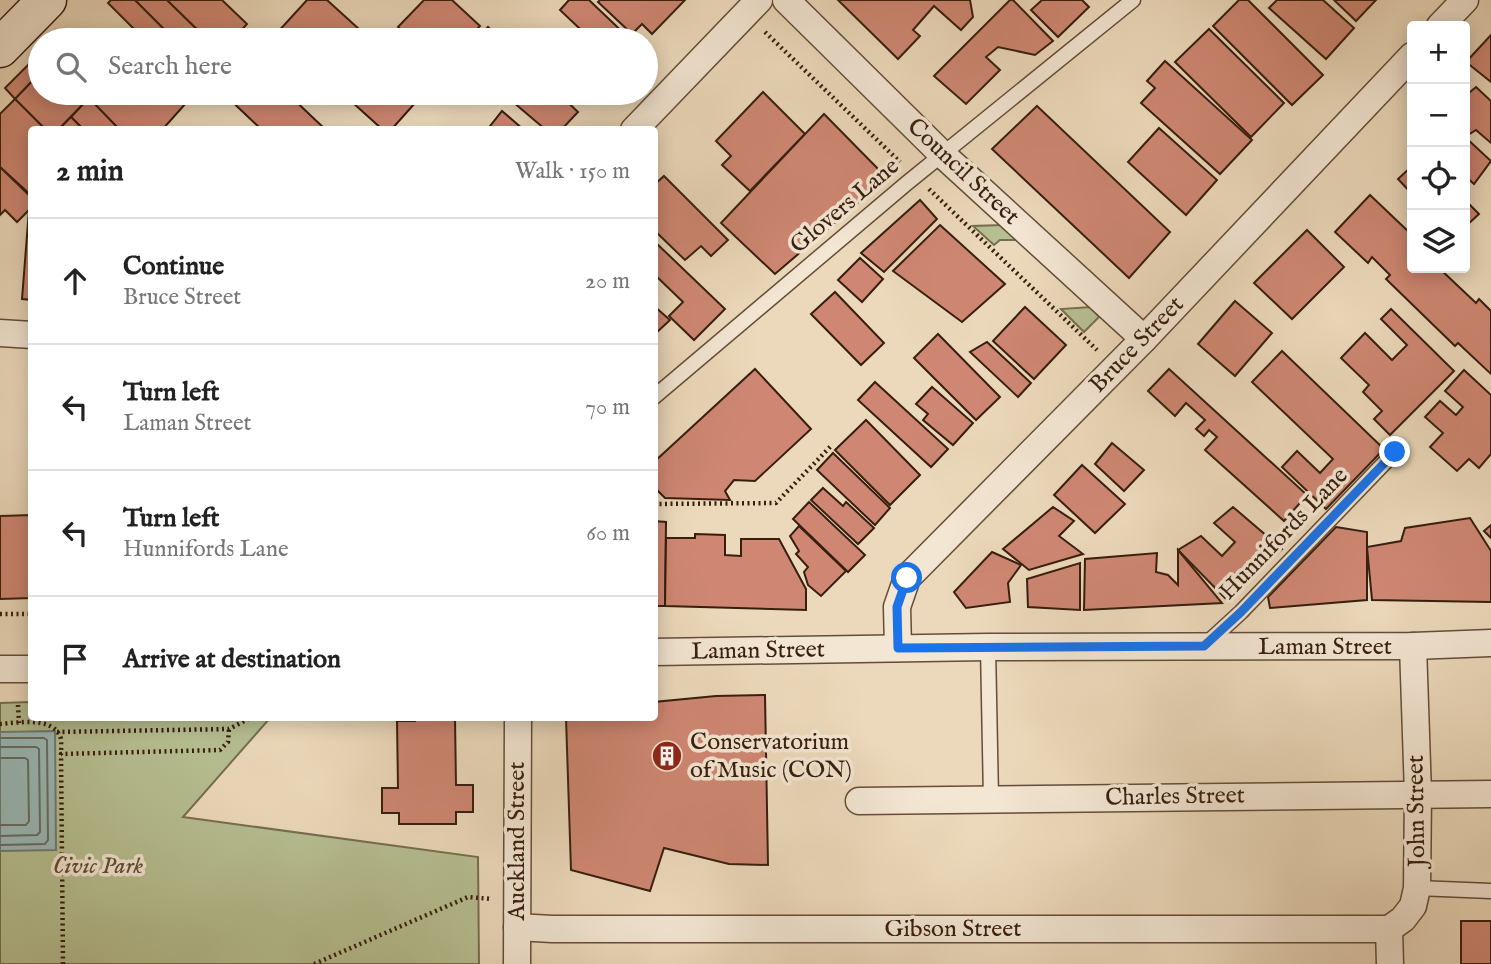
<!DOCTYPE html>
<html lang="en">
<head>
<meta charset="utf-8">
<style>
  body { margin:0; font-family:"IM FELL English",serif; background:#f2f2f2; color:#222 }
  .controls { position:absolute; right:21px; top:21px; display:grid; overflow:hidden; border-radius:7px; box-shadow:0 4px 18px #0003 }
  .controls button { width:63px; height:63px; display:grid; place-items:center; padding:0; border:0; border-bottom:2px solid #e0e0e0; background:#fff; color:#222; font:35px sans-serif }
  .stop { position:absolute; width:21px; height:21px; margin:-16px; border:5px solid #1a73e8; border-radius:50%; background:#fff }
  .stop.end { background:#1a73e8; border-color:#fff; box-shadow:0 2px 7px #0008 }
  .list { margin:0; padding:0; list-style:none }
  h2 { display:flex; justify-content:space-between; align-items:center; height:91px; margin:0; padding:0 28px; font-size:30px }
  h2 small { font-size:23px; font-weight:400; color:#767676 }
  .list li { display:grid; grid-template-columns:46px 1fr auto; gap:21px; align-items:center; box-sizing:border-box; height:126px; padding:0 28px; border-top:2px solid #e0e0e0 }
  .list b { display:block; font-size:26px; white-space:nowrap }
  .list p { margin:0; font-size:23px; white-space:nowrap; color:#767676 }
  .list em { font-size:23px; font-style:normal; color:#767676 }
  .icon { flex:none; width:38px; height:38px; fill:none; stroke:currentColor; stroke-width:2; stroke-linecap:round; stroke-linejoin:round }
  .map { position:relative; flex:none; width:1491px; height:964px; overflow:hidden }
  .search { position:absolute; background:#fff; box-shadow:0 4px 18px #0003; left:28px; top:28px; width:630px; height:77px; display:flex; align-items:center; gap:18px; box-sizing:border-box; padding:0 24px; border-radius:38px; color:#767676; font-size:26px }
  .panel { position:absolute; background:#fff; box-shadow:0 4px 18px #0003; left:28px; top:126px; width:630px; height:595px; border-radius:7px }
  .map>svg:first-child { display:block }
</style>
</head>
<body>
<div class="map">
<svg width="1491" height="964" viewBox="0 0 1491 964">
  <rect width="100%" height="100%" fill="#ecd9bb"/>
  <filter id="stains"><feTurbulence type="fractalNoise" baseFrequency=".00286" numOctaves="4"/><feColorMatrix values="0 0 0 0 .2 0 0 0 0 .09 0 0 0 0 .02 0 0 0 .5 -.17"/></filter>
  <radialGradient id="worn" r=".72"><stop offset=".6" stop-color="#630" stop-opacity="0"/><stop offset="1" stop-color="#630" stop-opacity=".3"/></radialGradient>
  <g fill="#b6bf91" stroke="#766e4f" stroke-width="2">
    <polygon points="1003,225 1021,240 1000,240 994,245 973,226"/>
    <polygon points="1091,307 1099,317 1084,332 1061,309"/>
    <polygon points="31,702 32,718 270,718 183,817 478,857 479,964 0,964 0,703"/>
  </g>
  <polygon fill="#9ab9b7" stroke="#727b73" stroke-width="2" points="55,731 56,850 0,851 0,732"/>
  <g fill="none" stroke-linecap="round" stroke-linejoin="round">
    <g stroke="#686c62" stroke-width="2">
      <polyline points="0,738 44,738 47,740 48,840 45,844 0,845"/>
      <polyline points="0,747 36,747 39,749 40,832 37,835 0,836"/>
      <polyline points="0,758 25,758 28,760 29,821 26,825 0,825"/>
    </g>
  </g>
  <g fill="#cf8773" stroke="#371e0d" stroke-width="2">
    <polygon points="111,0 135,0 175,40 145,40 108,3"/>
    <polygon points="135,0 167,0 208,40 175,40"/>
    <polygon points="167,0 222,0 247,24 237,35 242,40 208,40"/>
    <polygon points="307,0 327,0 371,40 283,40 276,34"/>
    <polygon points="424,0 452,0 480,26 466,40 413,40 398,27"/>
    <polygon points="569,0 589,0 631,40 570,40 568,39 579,28 560,10"/>
    <polygon points="600,0 685,0 652,34 642,24 632,34 598,2"/>
    <polygon points="838,0 970,0 973,17 961,30 934,6 913,30 920,36 898,59"/>
    <polygon points="1010,0 1013,0 1053,41 1035,55 998,47 986,57 1000,70 966,104 934,76"/>
    <polygon points="1042,0 1082,0 1089,7 1058,37 1031,10"/>
    <polygon points="1239,0 1248,0 1323,75 1292,105 1213,26"/>
    <polygon points="1277,0 1323,0 1354,28 1326,59 1269,8"/>
    <polygon points="1334,0 1376,0 1356,21"/>
    <polygon points="488,27 502,40 475,40"/>
    <polygon points="134,29 145,40 124,40"/>
    <polygon points="1209,29 1284,103 1251,137 1175,62"/>
    <polygon points="545,32 554,40 537,40"/>
    <polygon points="1491,35 1491,82 1466,62"/>
    <polygon points="39,54 40,73 15,99 5,88"/>
    <polygon points="1165,61 1252,140 1220,174 1141,103 1155,88 1147,81"/>
    <polygon points="40,73 40,93 82,93 89,98 58,130 46,130 15,99"/>
    <polygon points="1476,87 1491,101 1491,143 1476,130 1468,135 1465,131 1465,88 1470,92"/>
    <polygon points="763,92 805,134 750,191 722,165 731,156 716,141"/>
    <polygon points="82,93 195,93 162,130 120,130"/>
    <polygon points="223,93 287,93 326,130 262,130"/>
    <polygon points="342,93 424,93 391,130 383,130"/>
    <polygon points="522,93 558,93 578,112 561,130 546,130 513,102"/>
    <polygon points="560,93 583,93 573,104"/>
    <polygon points="89,98 120,130 84,130 71,117"/>
    <polygon points="15,99 46,130 32,130 32,196 0,167 0,114"/>
    <polygon points="1037,106 1170,232 1129,278 992,149"/>
    <polygon points="502,111 524,130 487,130"/>
    <polygon points="824,114 887,178 775,274 721,223"/>
    <polygon points="71,117 84,130 58,130"/>
    <polygon points="1159,128 1217,180 1186,215 1128,162"/>
    <polygon points="1465,137 1491,161 1474,184 1465,176"/>
    <polygon points="1412,166 1412,194 1398,179"/>
    <polygon points="0,167 32,198 32,207 17,222 5,210 0,215"/>
    <polygon points="664,176 728,240 711,256 701,246 685,260 654,230 654,185"/>
    <polygon points="1370,195 1412,235 1412,268 1439,268 1476,303 1479,299 1491,311 1491,374 1458,343 1455,346 1386,279 1390,275 1372,257 1368,263 1335,232"/>
    <polygon points="920,200 937,219 884,272 861,253"/>
    <polygon points="1465,200 1479,214 1465,227"/>
    <polygon points="29,210 32,210 32,300 22,299"/>
    <polygon points="940,225 1005,284 962,322 893,271"/>
    <polygon points="1307,230 1344,267 1292,319 1254,283"/>
    <polygon points="654,241 725,309 694,340 669,316 683,302 654,274"/>
    <polygon points="860,258 883,279 862,302 838,280"/>
    <polygon points="835,292 884,343 861,365 811,314"/>
    <polygon points="1235,301 1272,333 1235,376 1198,344"/>
    <polygon points="654,306 670,320 654,335"/>
    <polygon points="1025,307 1066,345 1034,379 993,341"/>
    <polygon points="1391,309 1454,371 1390,435 1374,419 1382,411 1363,392 1369,385 1341,358 1365,333 1392,360 1407,345 1381,319"/>
    <polygon points="938,334 1000,397 976,420 914,358"/>
    <polygon points="987,342 1031,383 1018,397 970,352"/>
    <polygon points="1282,351 1384,449 1326,509 1282,467 1297,451 1320,473 1333,459 1252,382"/>
    <polygon points="755,369 811,429 755,481 734,480 725,491 730,500 665,498 654,487 654,462"/>
    <polygon points="1169,369 1307,495 1284,521 1205,450 1217,437 1209,430 1204,436 1196,429 1205,420 1186,403 1175,416 1148,391"/>
    <polygon points="1464,370 1491,395 1491,454 1479,468 1469,459 1457,471 1430,447 1443,433 1425,417 1440,401 1456,415 1463,407 1445,391"/>
    <polygon points="875,382 948,449 931,467 858,400"/>
    <polygon points="932,387 973,423 953,445 923,420 928,414 916,404"/>
    <polygon points="866,420 920,475 890,505 835,450"/>
    <polygon points="1112,443 1144,470 1124,491 1095,464"/>
    <polygon points="833,453 890,508 875,525 817,470"/>
    <polygon points="1082,465 1125,504 1095,533 1054,495"/>
    <polygon points="823,488 843,506 846,502 874,528 858,544 811,500"/>
    <polygon points="809,502 865,555 848,572 793,519"/>
    <polygon points="1053,507 1074,521 1059,536 1083,554 1029,570 1003,549"/>
    <polygon points="1233,507 1282,549 1229,602 1178,550 1201,536 1222,556 1235,542 1214,523"/>
    <polygon points="32,515 32,598 0,599 0,516"/>
    <polygon points="1470,518 1491,551 1491,602 1372,600 1367,547 1401,541 1405,528"/>
    <polygon points="654,521 666,522 665,606 654,606"/>
    <polygon points="1491,525 1491,538 1484,531"/>
    <polygon points="799,526 846,571 821,596 808,585 804,572 808,567 796,554 799,551 790,536"/>
    <polygon points="1336,527 1367,532 1367,600 1270,608 1268,597"/>
    <polygon points="695,534 725,535 725,555 741,556 741,539 779,539 806,589 806,610 665,606 666,538 695,538"/>
    <polygon points="1178,550 1222,603 1084,610 1085,559 1157,553 1156,572 1168,575 1178,585"/>
    <polygon points="992,552 1021,565 1008,583 1010,602 966,608 954,592"/>
    <polygon points="1080,563 1080,610 1028,607 1027,579"/>
    <polygon points="765,695 768,865 729,864 664,848 650,891 571,870 566,718 654,718 654,702 716,696"/>
    <polygon points="415,718 455,718 456,785 473,785 473,812 456,812 456,824 399,824 399,813 382,813 382,788 398,788 397,721 415,721"/>
    <rect x="1461" y="921" width="30" height="43"/>
  </g>
  <g fill="none" stroke-linecap="round" stroke-linejoin="round">
    <g stroke="#644d38" stroke-width="17">
      <g id="service">
        <polyline points="654,397 907,183 1133,0"/>
        <polyline points="1204,646 1241,612 1395,452"/>
        <polyline points="988,647 991,799"/>
        <polyline points="1417,888 1491,891"/>
      </g>
    </g>
    <g stroke="#644d38" stroke-width="29">
      <g id="minor">
        <polyline points="786,0 943,155 1144,339"/>
        <polyline points="1440,26 1465,0"/>
        <polyline points="634,130 759,0"/>
        <polyline points="0,333 32,335"/>
        <polyline points="898,648 897,607 907,578 1144,339 1412,56"/>
        <polyline points="654,652 988,647 1413,646 1491,643"/>
        <polyline points="0,669 32,669"/>
        <polyline points="859,801 1491,794"/>
        <polyline points="517,927 552,929 1389,929"/>
        <polyline points="1389,929 1403,919 1413,906 1417,888 1418,794 1413,646"/>
        <polyline points="1389,929 1390,964"/>
        <polyline points="517,964 518,718"/>
      </g>
    </g>
    <g stroke="#371e0d" stroke-width="41">
      <polyline id="secondary" points="0,48 47,0"/>
    </g>
    <g stroke="#371e0d" stroke-width="4.5" stroke-dasharray="2 3.5" stroke-linecap="butt">
      <polyline points="765,32 900,162"/>
      <polyline points="929,189 1097,350"/>
      <polyline points="654,504 776,503 831,446"/>
      <polyline points="0,614 32,614"/>
      <polyline points="18,705 19,723"/>
      <path d="M 0,724 C 17,723 51,716 60,736 C 62,740 61,749 61,754"/>
      <polyline points="57,732 229,729 250,718"/>
      <polyline points="63,964 61,754 220,750 228,742 229,729"/>
      <polyline points="314,964 468,897 492,899"/>
    </g>
    <use href="#service" stroke="#f3e6d3" stroke-width="14"/>
    <use href="#minor" stroke="#f3e6d3" stroke-width="26"/>
    <use href="#secondary" stroke="#f3e6d3" stroke-width="38"/>
  </g>
  <g fill="none" stroke-linecap="round" stroke-linejoin="round">
    <polyline stroke="#1a73e8" stroke-width="9" points="907,578 897,607 898,648 1204,646 1241,612 1395,452"/>
  </g>
  <defs>
    <g id="building-disc" transform="scale(1.575)"><circle r="9.5" fill="#8f2418" stroke="#f3e6d3"/><path d="M-4-6H4V6H1V3H-1V6H-4ZM-2.5-4.3h1.7v1.8h-1.7ZM.8-4.3h1.7v1.8H.8ZM-2.5-1h1.7V.8h-1.7ZM.8-1h1.7V.8H.8Z" fill="#fff"/></g>
  </defs>
  <g fill-rule="evenodd">
    <use href="#building-disc" x="667" y="756"/>
  </g>
  <g text-anchor="middle" dominant-baseline="central" stroke-width="7" stroke-linejoin="round" paint-order="stroke">
    <g font-size="24" fill="#371e0d" stroke="#f3e6d3">
      <text transform="translate(963 172) rotate(43)">Council Street</text>
      <text transform="translate(845 206) rotate(-40)">Glovers Lane</text>
      <text transform="translate(1137 345) rotate(-46)">Bruce Street</text>
      <text transform="translate(1284 534) rotate(-46)">Hunnifords Lane</text>
      <text x="1325" y="647">Laman Street</text>
      <text transform="translate(758 651) rotate(-1)">Laman Street</text>
      <text transform="translate(1175 797) rotate(-1)">Charles Street</text>
      <text transform="translate(1417 811) rotate(-91)">John Street</text>
      <text transform="translate(517 841) rotate(-90)">Auckland Street</text>
      <text x="953" y="929">Gibson Street</text>
    </g>
    <g font-size="24" fill="#371e0d" stroke="#f3e6d3" text-anchor="start">
      <text x="690" y="742">Conservatorium<tspan x="690" dy="28">of Music (CON)</tspan></text>
    </g>
    <g font-size="24" font-style="italic" fill="#5d4e35" stroke="#f3e6d3">
      <text x="98" y="866">Civic Park</text>
    </g>
  </g>
  <rect width="100%" height="100%" filter="url(#stains)"/>
  <rect width="100%" height="100%" fill="url(#worn)"/>
</svg>
<div class="controls">
<button>+</button>
<button>−</button>
<button><svg class="icon" aria-label="locate" viewBox="0 0 24 24"><circle cx="12" cy="12" r="6"/><path d="M12 2v4M12 18v4M2 12h4M18 12h4"/></svg></button>
<button><svg class="icon" aria-label="layers" viewBox="0 0 24 24"><path d="M12 4l9 5-9 5-9-5zM3 14l9 5 9-5"/></svg></button>
</div>
<div class="stop" style="left:907px;top:578px"></div>
<div class="stop end" style="left:1395px;top:452px"></div>
<div class="search"><svg class="icon" aria-label="search" viewBox="0 0 24 24"><circle cx="10" cy="10" r="6"/><path d="M15 15l6 6"/></svg>Search here</div>
<section class="panel">
<h2>2 min<small>Walk · 150 m</small></h2>
<ul class="list">
<li><svg class="icon" aria-label="ahead" viewBox="0 0 24 24"><path d="M12 20V5M6 11l6-6 6 6"/></svg><div><b>Continue</b><p>Bruce Street</p></div><em>20 m</em></li>
<li><svg class="icon" aria-label="left" viewBox="0 0 24 24"><path d="M17 20v-9H6M10 6l-5 5 5 5"/></svg><div><b>Turn left</b><p>Laman Street</p></div><em>70 m</em></li>
<li><svg class="icon" aria-label="left" viewBox="0 0 24 24"><path d="M17 20v-9H6M10 6l-5 5 5 5"/></svg><div><b>Turn left</b><p>Hunnifords Lane</p></div><em>60 m</em></li>
<li><svg class="icon" aria-label="arrive" viewBox="0 0 24 24"><path d="M6 21V4h12l-3 4 3 4H6"/></svg><div><b>Arrive at destination</b></div></li>
</ul>
</section>
</div>
</body>
</html>
